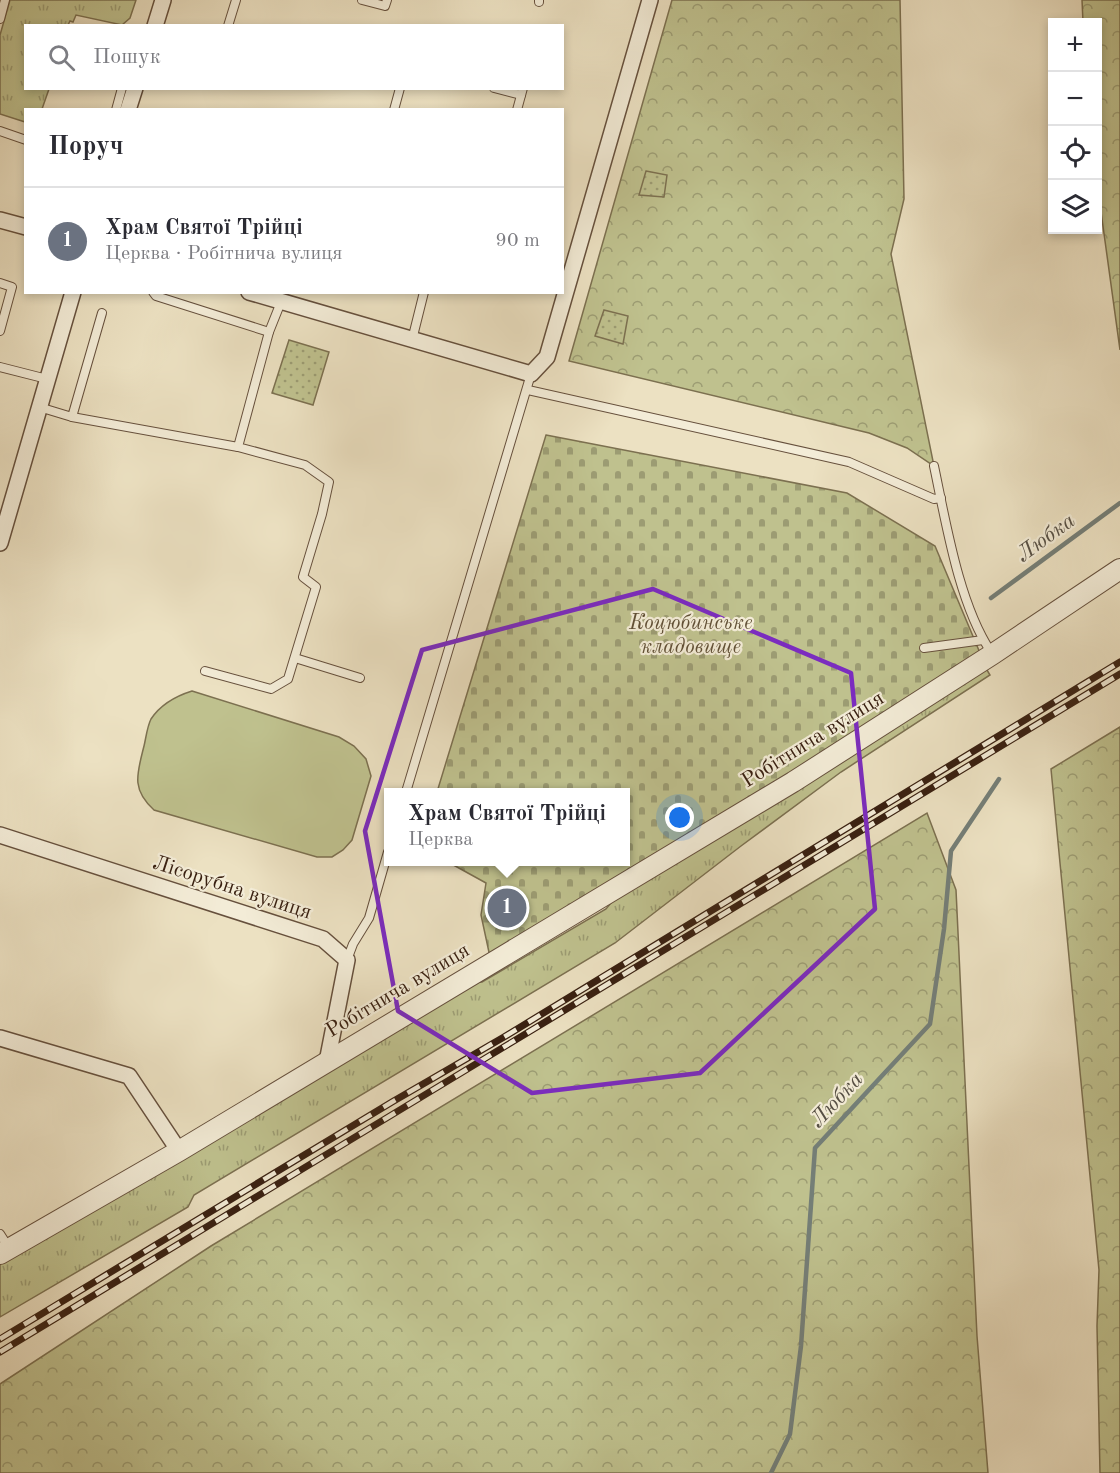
<!DOCTYPE html>
<html lang="uk">
<head>
<meta charset="utf-8">
<style>
  body { margin:0; font-family:"Old Standard TT",serif; background:#f7f7f7; color:#2b2b33 }
  .controls { position:absolute; right:18px; top:18px; display:grid; overflow:hidden; border-radius:0px; box-shadow:0 3px 9px #0003 }
  .controls button { width:54px; height:54px; display:grid; place-items:center; padding:0; border:0; border-bottom:2px solid #e1e1e2; background:#fff; color:#2b2b33; font:30px sans-serif }
  .you { position:absolute; left:680px; top:818px; width:21px; height:21px; margin:-15px; border:4px solid #fff; border-radius:50%; background:#1a73e8; box-shadow:0 0 0 9px #1a73e833 }
  .badge { display:grid; place-items:center; width:39px; height:39px; border-radius:50%; background:#2563eb; color:#fff; font-size:20px; font-weight:700 }
  .pin { position:absolute; translate:-50% -50%; border:3px solid #fff; box-shadow:0 2px 6px #0006 }
  .popup { position:absolute; left:384px; top:788px; width:246px; height:78px; box-sizing:border-box; display:grid; place-content:center; border-radius:0px; background:#fff; filter:drop-shadow(0 2px 4px #0005); font-size:20px; white-space:nowrap; color:#7c7c81 }
  .popup b { font-size:22px; color:#2b2b33 }
  .popup::after { content:''; position:absolute; left:50%; top:100%; margin-left:-12px; border:12px solid transparent; border-top-color:#fff }
  .list { margin:0; padding:0; list-style:none }
  h2 { display:flex; justify-content:space-between; align-items:center; height:78px; margin:0; padding:0 24px; font-size:26px }
  h2 small { font-size:20px; font-weight:400; color:#7c7c81 }
  .list li { display:grid; grid-template-columns:39px 1fr auto; gap:18px; align-items:center; box-sizing:border-box; height:108px; padding:0 24px; border-top:2px solid #e1e1e2 }
  .list b { display:block; font-size:22px; white-space:nowrap }
  .list p { margin:0; font-size:20px; white-space:nowrap; color:#7c7c81 }
  .list em { font-size:20px; font-style:normal; color:#7c7c81 }
  .icon { flex:none; width:33px; height:33px; fill:none; stroke:currentColor; stroke-width:2; stroke-linecap:round; stroke-linejoin:round }
  .map { position:relative; flex:none; width:1120px; height:1473px; overflow:hidden }
  .search { position:absolute; background:#fff; box-shadow:0 3px 9px #0003; left:24px; top:24px; width:540px; height:66px; display:flex; align-items:center; gap:15px; box-sizing:border-box; padding:0 21px; border-radius:0px; color:#7c7c81; font-size:22px }
  .panel { position:absolute; background:#fff; box-shadow:0 3px 9px #0003; left:24px; top:108px; width:540px; height:186px; border-radius:0px }
  .map>svg:first-child { display:block }
</style>
</head>
<body>
<div class="map">
<svg width="1120" height="1473" viewBox="0 0 1120 1473">
  <defs>
    <pattern id="grass-tufts" width="24" height="20" patternUnits="userSpaceOnUse" patternTransform="scale(1.5)"><rect width="24" height="20" fill="#bfc18e"/><path d="M3 7l-1-3M5 7V3M7 7l1-3M15 17l-1-3M17 17v-4M19 17l1-3" fill="none" stroke="#9c9c73"/></pattern>
    <pattern id="forest-crowns" width="20" height="18" patternUnits="userSpaceOnUse" patternTransform="scale(1.5)"><rect width="20" height="18" fill="#bfc18e"/><path d="M2 6a3 3 0 1 1 6 0M12 15a3 3 0 1 1 6 0" fill="none" stroke="#9c9c73"/></pattern>
    <pattern id="cemetery-stones" width="16" height="16" patternUnits="userSpaceOnUse" patternTransform="scale(1.5)"><rect width="16" height="16" fill="#bfc18e"/><path d="M2 7V4a2 2 0 0 1 4 0v3zM10 15v-3a2 2 0 0 1 4 0v3z" fill="#9c9c73"/></pattern>
    <pattern id="park-dots" width="8" height="8" patternUnits="userSpaceOnUse" patternTransform="scale(1.5)"><rect width="8" height="8" fill="#bfc18e"/><path d="M2 2h.1M6 6h.1" fill="none" stroke="#9c9c73" stroke-width="1.8" stroke-linecap="round"/></pattern>
  </defs>
  <rect width="100%" height="100%" fill="#ece1c2"/>
  <filter id="stains"><feTurbulence type="fractalNoise" baseFrequency=".00333" numOctaves="4"/><feColorMatrix values="0 0 0 0 .2 0 0 0 0 .09 0 0 0 0 .02 0 0 0 .5 -.17"/></filter>
  <radialGradient id="worn" r=".72"><stop offset=".6" stop-color="#630" stop-opacity="0"/><stop offset="1" stop-color="#630" stop-opacity=".3"/></radialGradient>
  <g fill="url(#grass-tufts)" stroke="#7c7050" stroke-width="1.5">
    <polygon points="10,0 136,0 130,18 122,25 76,15 73,22 70,21 68,25 26,26 26,88 49,89 42,109 26,110 25,122 0,114 0,35"/>
    <polygon points="984,665 990,675 841,772 741,846 615,943 194,1195 188,1207 0,1317 0,1262 469,983 482,982 606,909 615,898"/>
  </g>
  <g fill="url(#forest-crowns)" stroke="#7c7050" stroke-width="1.5">
    <polygon points="672,0 900,0 904,199 891,254 934,466 907,448 869,433 569,361"/>
    <polygon points="1082,0 1120,0 1120,350 1098,190 1098,22 1083,22"/>
    <polygon points="1120,727 1120,1473 1100,1473 1097,1326 1099,1270 1051,769"/>
    <polygon points="927,813 956,890 977,1336 988,1473 0,1473 0,1384 211,1246"/>
  </g>
  <polygon fill="url(#cemetery-stones)" stroke="#7c7050" stroke-width="1.5" points="546,435 847,493 935,546 980,653 789,775 490,957 481,915 486,883 448,862 626,862 626,792 437,792"/>
  <g fill="url(#park-dots)" stroke="#7c7050" stroke-width="1.5">
    <polygon points="646,171 667,175 664,197 639,195"/>
    <polygon points="604,310 628,316 623,344 595,336"/>
    <polygon points="289,340 329,352 313,405 272,393"/>
  </g>
  <path fill="#bfc18e" stroke="#7c7050" stroke-width="1.5" d="M 192,691 L 339,737 L 354,746 L 366,759 L 371,776 L 352,840 L 343,850 L 332,857 L 317,857 L 154,810 C 131,789 137,774 144,746 C 146,738 147,727 151,719 C 161,704 176,696 192,691 Z"/>
  <g fill="none" stroke-linecap="round" stroke-linejoin="round">
    <g stroke="#747e77" stroke-width="4.5">
      <polyline points="991,598 1120,503"/>
      <polyline points="771,1473 790,1434 801,1346 815,1148 930,1024 944,929 951,851 999,779"/>
    </g>
    <g stroke="#66503d" stroke-width="10">
      <g id="service">
        <polyline points="362,0 385,6 387,0"/>
        <polyline points="539,2 539,0"/>
        <polyline points="0,19 5,0"/>
        <polyline points="228,26 236,0"/>
        <polyline points="494,88 521,95"/>
        <polyline points="116,110 122,88"/>
        <polyline points="394,110 400,88"/>
        <polyline points="517,110 523,88"/>
        <polyline points="0,131 26,140"/>
        <polyline points="0,283 12,287 0,331"/>
        <polyline points="153,292 156,296 269,332"/>
        <polyline points="412,340 424,292"/>
        <polyline points="0,367 47,379"/>
        <polyline points="528,390 849,462 934,499 941,498"/>
        <polyline points="39,407 72,417 102,313"/>
        <polyline points="72,417 238,447"/>
        <path d="M 934,466 C 946,523 959,604 991,652"/>
        <polyline points="924,648 983,640"/>
        <polyline points="295,658 360,678"/>
        <polyline points="205,671 271,689 288,679 316,587 303,577 322,514 329,482 305,465 238,447 269,332 281,302"/>
        <polyline points="406,792 531,374"/>
        <polyline points="347,960 353,944 369,918 388,852"/>
        <polyline points="0,1234 9,1248"/>
      </g>
    </g>
    <g stroke="#66503d" stroke-width="18">
      <g id="minor">
        <polyline points="155,26 163,0"/>
        <polyline points="128,110 135,88"/>
        <polyline points="0,220 26,227"/>
        <polyline points="249,292 531,374 547,357 650,0"/>
        <polyline points="0,543 73,292"/>
        <polyline points="0,835 323,939 347,960 327,1062"/>
        <polyline points="0,1038 129,1076 179,1151"/>
      </g>
    </g>
    <g stroke="#66503d" stroke-width="22">
      <polyline id="tertiary" points="0,1254 179,1151 793,782 993,654 1120,569"/>
    </g>
    <use href="#service" stroke="#f3ecd7" stroke-width="8"/>
    <use href="#minor" stroke="#f3ecd7" stroke-width="15"/>
    <use href="#tertiary" stroke="#f3ecd7" stroke-width="20"/>
    <g stroke="#392011" stroke-width="7">
      <g id="rail">
        <polyline points="0,1339 392,1102 504,1037 1120,662"/>
        <polyline points="0,1352 1120,674"/>
      </g>
    </g>
    <use href="#rail" stroke="#f3ecd7" stroke-width="4.5" stroke-dasharray="14" stroke-linecap="butt"/>
  </g>
  <path fill="none" stroke="#7b2cbf" stroke-width="4.5" stroke-linejoin="round" d="M 653,589 L 851,673 L 875,909 L 700,1073 L 532,1093 L 398,1011 L 365,831 L 422,650 Z"/>
  <g text-anchor="middle" dominant-baseline="central" stroke-width="4.5" stroke-linejoin="round" paint-order="stroke">
    <g font-size="21" font-style="italic" fill="#615036" stroke="#f3ecd7">
      <text x="691" y="623">Коцюбинське<tspan x="691" dy="24">кладовище</tspan></text>
    </g>
    <g font-size="21" fill="#392011" stroke="#f3ecd7">
      <text transform="translate(813 740) rotate(-32)">Робітнича вулиця</text>
      <text transform="translate(232 888) rotate(18)">Лісорубна вулиця</text>
      <text transform="translate(398 991) rotate(-31)">Робітнича вулиця</text>
    </g>
    <g font-size="22" font-style="italic" fill="#564f44" stroke="#f3ecd7">
      <text transform="translate(1046 538) rotate(-36)">Любка</text>
      <text transform="translate(837 1100) rotate(-47)">Любка</text>
    </g>
  </g>
  <rect width="100%" height="100%" filter="url(#stains)"/>
  <rect width="100%" height="100%" fill="url(#worn)"/>
</svg>
<div class="controls">
<button>+</button>
<button>−</button>
<button><svg class="icon" aria-label="locate" viewBox="0 0 24 24"><circle cx="12" cy="12" r="6"/><path d="M12 2v4M12 18v4M2 12h4M18 12h4"/></svg></button>
<button><svg class="icon" aria-label="layers" viewBox="0 0 24 24"><path d="M12 4l9 5-9 5-9-5zM3 14l9 5 9-5"/></svg></button>
</div>
<div class="you"></div>
<div class="pin badge" style="left:507px;top:908px;background:#6b7280">1</div>
<div class="popup"><b>Храм Святої Трійці</b>Церква</div>
<div class="search"><svg class="icon" aria-label="search" viewBox="0 0 24 24"><circle cx="10" cy="10" r="6"/><path d="M15 15l6 6"/></svg>Пошук</div>
<section class="panel">
<h2>Поруч<small></small></h2>
<ul class="list">
<li><span class="badge" style="background:#6b7280">1</span><div><b>Храм Святої Трійці</b><p>Церква · Робітнича вулиця</p></div><em>90 m</em></li>
</ul>
</section>
</div>
</body>
</html>
